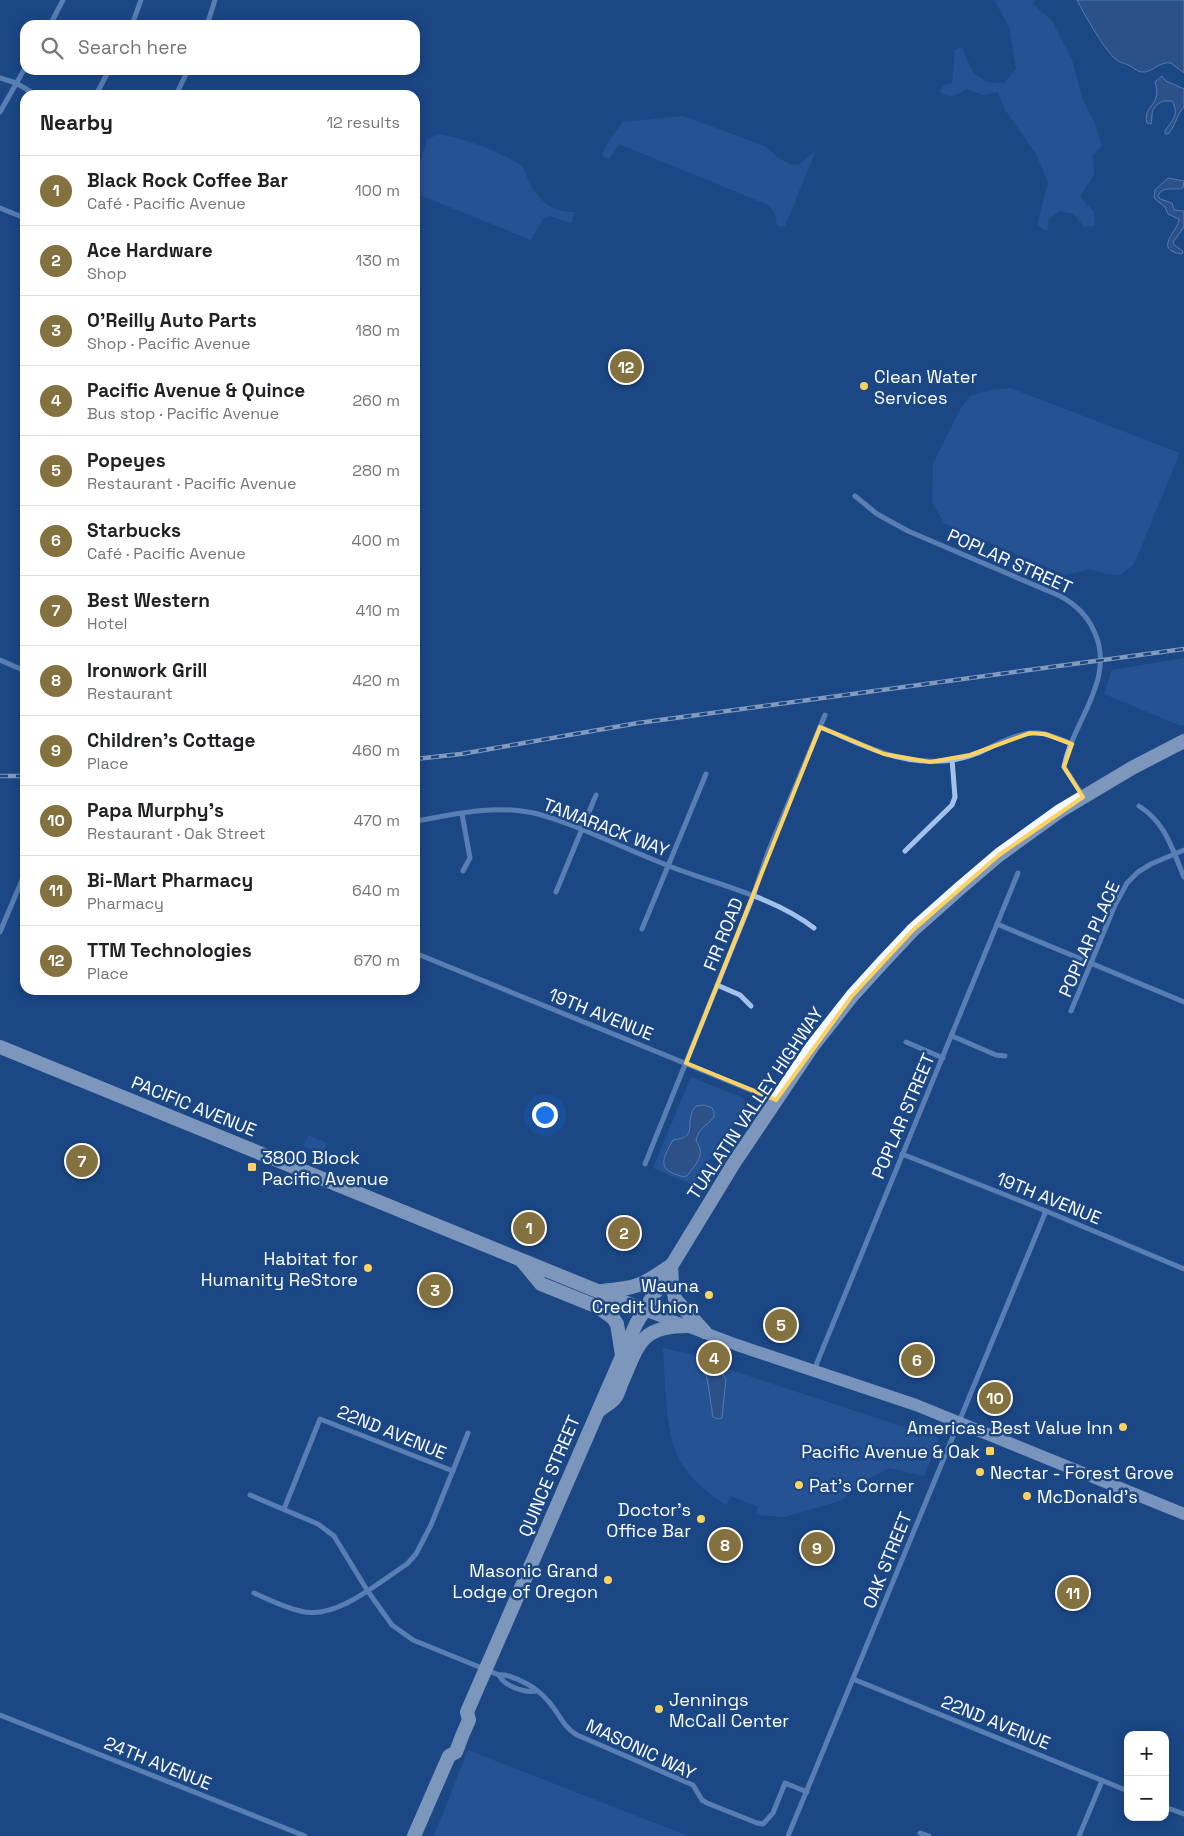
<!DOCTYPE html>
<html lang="en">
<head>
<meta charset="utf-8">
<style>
  body { margin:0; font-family:"Space Grotesk",sans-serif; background:#f6f6f6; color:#202124 }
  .controls { position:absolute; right:15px; bottom:15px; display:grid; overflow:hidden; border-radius:10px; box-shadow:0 2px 12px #0003 }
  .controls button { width:45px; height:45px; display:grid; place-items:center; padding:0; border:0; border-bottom:1px solid #e0e0e0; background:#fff; color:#202124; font:25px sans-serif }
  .you { position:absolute; left:544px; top:1114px; width:18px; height:18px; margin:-12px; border:4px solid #fff; border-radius:50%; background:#1a73e8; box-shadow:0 0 0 8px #1a73e833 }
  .badge { display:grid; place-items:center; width:32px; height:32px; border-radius:50%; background:#83713f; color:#fff; font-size:16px; font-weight:700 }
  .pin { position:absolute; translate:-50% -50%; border:2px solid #fff; box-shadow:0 1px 5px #0006 }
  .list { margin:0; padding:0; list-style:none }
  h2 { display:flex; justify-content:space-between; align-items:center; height:65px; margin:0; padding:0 20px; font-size:21px }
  h2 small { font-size:16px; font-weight:400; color:#757577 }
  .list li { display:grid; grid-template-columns:32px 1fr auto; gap:15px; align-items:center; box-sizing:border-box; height:70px; padding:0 20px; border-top:1px solid #e0e0e0 }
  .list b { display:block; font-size:19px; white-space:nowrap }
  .list p { margin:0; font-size:16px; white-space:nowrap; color:#757577 }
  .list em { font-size:16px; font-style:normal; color:#757577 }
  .icon { flex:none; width:28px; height:28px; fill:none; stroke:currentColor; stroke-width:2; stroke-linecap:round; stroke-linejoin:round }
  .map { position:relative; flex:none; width:1184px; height:1836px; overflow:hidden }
  .search { position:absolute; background:#fff; box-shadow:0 2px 12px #0003; left:20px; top:20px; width:400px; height:55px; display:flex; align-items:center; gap:12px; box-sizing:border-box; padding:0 18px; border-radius:15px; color:#757577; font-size:19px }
  .panel { position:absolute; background:#fff; box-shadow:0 2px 12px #0003; left:20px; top:90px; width:400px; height:905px; border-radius:15px }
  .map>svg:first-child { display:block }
</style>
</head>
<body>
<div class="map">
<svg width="1184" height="1836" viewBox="0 0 1184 1836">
  <rect width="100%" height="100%" fill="#1c4785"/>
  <g fill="#2f60a3">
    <polygon points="994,0 1035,0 1033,4 1052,21 1072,60 1083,100 1095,124 1102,146 1093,156 1094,175 1080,196 1094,213 1095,226 1084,227 1074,214 1060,211 1049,219 1047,231 1037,225 1048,183 1036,154 1005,110 998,92 983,95 967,89 952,97 939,92 944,85 952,83 955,50 962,47 973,73 987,82 1004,83 1016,69 1009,26"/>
    <polygon points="683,116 765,146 777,157 791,165 800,164 816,150 785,226 777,226 775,213 768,205 619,144 609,159 602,156 609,140 623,122"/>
    <path d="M 438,134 C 469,140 496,150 523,166 C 530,190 546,214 575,212 L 571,223 L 550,216 L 543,219 L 531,240 L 415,193 L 415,165 L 421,159 L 427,140 Z"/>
    <polygon points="1010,388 1180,453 1134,564 1121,575 1105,574 1090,569 1066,575 944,523 932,502 933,463 959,411 970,396 991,390"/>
    <polygon points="1184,658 1184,725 1181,726 1104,694 1112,670"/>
    <polygon points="691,1077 743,1098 746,1106 693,1185 653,1168"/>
    <polygon points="308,1135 327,1143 323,1154 303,1146"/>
    <path d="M 663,1348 L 691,1354 L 724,1368 L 923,1433 L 932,1433 L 939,1440 L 924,1476 L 889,1468 L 865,1481 L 840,1501 L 784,1517 L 756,1515 L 758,1507 L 731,1496 L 726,1505 C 708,1493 689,1478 679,1459 C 665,1433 665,1378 663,1348 Z"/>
    <polygon points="468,1750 688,1836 434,1836"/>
  </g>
  <g fill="#3e5e8c" stroke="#96bced">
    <path d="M 1077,0 L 1184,0 L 1184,73 L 1171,63 C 1159,61 1152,73 1142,72 C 1137,72 1133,67 1128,65 C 1125,63 1121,63 1118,61 C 1107,55 1083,12 1077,0 Z"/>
    <path d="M 1162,76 L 1166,81 L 1184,89 L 1184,107 C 1177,114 1176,125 1168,134 L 1165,134 L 1165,131 C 1172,120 1180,115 1172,101 L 1163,101 C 1150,108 1153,112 1151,124 L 1147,123 C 1142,105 1163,106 1155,82 Z"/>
    <path d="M 1168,178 L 1184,181 L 1183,188 C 1175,191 1162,185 1158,196 L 1160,199 L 1172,203 L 1174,210 L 1184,211 L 1184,227 L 1173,242 L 1174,245 L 1183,251 L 1182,254 C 1151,250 1180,229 1179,219 L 1168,214 L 1165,207 L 1154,198 L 1155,190 Z"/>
    <path d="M 704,1105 L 712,1108 L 714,1112 L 714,1117 C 707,1126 698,1128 696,1141 C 706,1155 697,1162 688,1175 L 685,1177 C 657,1171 661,1161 673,1140 C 701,1137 682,1122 696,1106 Z"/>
    <polygon points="699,1357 718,1366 726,1379 722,1418 718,1419 713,1417 707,1378 699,1361"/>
  </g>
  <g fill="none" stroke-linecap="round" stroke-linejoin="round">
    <g stroke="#a3c2eb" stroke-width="5">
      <polyline points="50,25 63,0"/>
      <polyline points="132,25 141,0"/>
      <polyline points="207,25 215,0"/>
      <polyline points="0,78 16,83 36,95"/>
      <polyline points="96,95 109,70"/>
      <polyline points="176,95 188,70"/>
      <polyline points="0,112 25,68"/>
      <polyline points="0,208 25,218"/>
      <path d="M 855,496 L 877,514 L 908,531 L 1060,596 C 1075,604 1087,615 1094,631 C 1117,679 1072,722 1064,767 L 1083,796"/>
      <polyline points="0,660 25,671"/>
      <path d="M 820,727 C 855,741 890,761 929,761 C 945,762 963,759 978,753 C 995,745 1020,731 1039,733 C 1050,734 1062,740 1072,744"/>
      <path d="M 1139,806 C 1166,823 1172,849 1184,877"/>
      <polyline points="462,814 470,858 463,871"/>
      <path d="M 415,821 C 452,815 490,805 528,812 C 542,814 557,820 571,825 C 604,838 636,853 669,866 C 717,885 772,896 814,928"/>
      <polyline points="905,851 952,805 955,797 952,759"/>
      <polyline points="556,892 596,795"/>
      <polyline points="997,924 1184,1002"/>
      <polyline points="642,929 706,774"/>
      <polyline points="0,932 25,873"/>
      <polyline points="415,953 775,1100"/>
      <polyline points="717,985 740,995 751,1006"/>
      <polyline points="1071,1011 1115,905 1127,883 1138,872 1151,864 1184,850"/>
      <polyline points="952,1036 996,1055 1005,1056"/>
      <polyline points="906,1042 943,1058"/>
      <polyline points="902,1154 1046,1211 1184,1269"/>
      <polyline points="645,1164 753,896 768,852 825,715"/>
      <polyline points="814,1370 1018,873"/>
      <path d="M 250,1495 L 318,1524 L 334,1536 L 367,1590 L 392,1625 L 413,1640 L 499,1675 C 506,1674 511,1677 517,1679 C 529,1684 541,1692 549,1702 C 559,1713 563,1727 577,1735 L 693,1785 L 702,1800 L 707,1803 L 757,1823 L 763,1824 L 773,1813 L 785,1783 L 807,1792"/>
      <polyline points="284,1509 320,1419 453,1471"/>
      <path d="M 254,1593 C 270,1600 287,1609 305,1612 C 340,1617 379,1582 407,1564 L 416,1554 L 431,1525 L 468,1433"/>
      <path d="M 499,1675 C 504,1686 524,1693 536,1691"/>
      <polyline points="853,1679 1128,1791"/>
      <polyline points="0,1715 305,1836"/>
      <polyline points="1165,1807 1184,1814"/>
      <polyline points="920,1833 929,1836"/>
      <polyline points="788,1836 1046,1211"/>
      <polyline points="1079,1836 1102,1781"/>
    </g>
    <polyline stroke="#e8f0ff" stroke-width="12" points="644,1310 737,1345 916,1405 1184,1514"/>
    <g stroke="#f4f8ff" stroke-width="14">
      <polyline points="0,1047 644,1310"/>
      <polyline points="522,1261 541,1284 598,1307 613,1318 617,1324 622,1355"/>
      <polyline points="671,1265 672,1283 675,1299 705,1332"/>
      <path d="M 602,1291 C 634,1288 640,1287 667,1268"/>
      <path d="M 600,1410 C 604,1406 612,1403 615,1398 C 619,1393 620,1385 623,1380 C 639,1342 642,1326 688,1326"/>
      <polyline points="414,1836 449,1756 456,1752 462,1736 469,1720 467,1712 636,1324 734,1163 812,1047 852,996 882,963 913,930 958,890 999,855 1060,811 1132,768 1184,741"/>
    </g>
    <g stroke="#fff" stroke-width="4.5">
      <g id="rail">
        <polyline points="415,759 461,754 638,723 1184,649"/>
        <polyline points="0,776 25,776"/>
      </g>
    </g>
    <use href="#rail" stroke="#1c4785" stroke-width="2.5" stroke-dasharray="8" stroke-linecap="butt"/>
  </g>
  <path d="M0 0H1184V1836H0ZM 820,727 L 884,754 L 930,762 L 970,755 L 1030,733 L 1045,734 L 1072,744 L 1064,767 L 1083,797 L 999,855 L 913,930 L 852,996 L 776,1100 L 686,1063 Z" fill="#1c4785" fill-opacity=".55" fill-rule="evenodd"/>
  <path fill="none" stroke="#fcd360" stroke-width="4" stroke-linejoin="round" d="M 820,727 L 884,754 L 930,762 L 970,755 L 1030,733 L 1045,734 L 1072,744 L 1064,767 L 1083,797 L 999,855 L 913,930 L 852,996 L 776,1100 L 686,1063 Z"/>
  <g fill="#fcd360" stroke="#1c4785" stroke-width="2">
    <circle cx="864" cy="386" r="5"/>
    <rect x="247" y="1162" width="10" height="10" rx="2.5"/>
    <circle cx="368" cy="1268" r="5"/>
    <circle cx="709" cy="1295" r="5"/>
    <circle cx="1123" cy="1427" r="5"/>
    <rect x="985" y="1446" width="10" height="10" rx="2.5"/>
    <circle cx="980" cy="1472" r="5"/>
    <circle cx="799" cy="1485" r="5"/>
    <circle cx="1027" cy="1496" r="5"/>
    <circle cx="701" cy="1519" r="5"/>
    <circle cx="608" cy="1580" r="5"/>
    <circle cx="659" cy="1709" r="5"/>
  </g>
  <g text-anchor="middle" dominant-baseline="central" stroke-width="5" stroke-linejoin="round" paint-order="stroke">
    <g font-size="18" fill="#fff" stroke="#1c4785" text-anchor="start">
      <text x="874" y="376">Clean Water<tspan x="874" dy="21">Services</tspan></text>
      <text x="262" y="1157">3800 Block<tspan x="262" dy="21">Pacific Avenue</tspan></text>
      <text x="358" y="1258" text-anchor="end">Habitat for<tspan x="358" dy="21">Humanity ReStore</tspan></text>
      <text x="699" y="1285" text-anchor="end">Wauna<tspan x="699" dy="21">Credit Union</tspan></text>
      <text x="1113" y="1427" text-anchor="end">Americas Best Value Inn</text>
      <text x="980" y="1451" text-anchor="end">Pacific Avenue &amp; Oak</text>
      <text x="990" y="1472">Nectar - Forest Grove</text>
      <text x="809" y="1485">Pat's Corner</text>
      <text x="1037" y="1496">McDonald's</text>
      <text x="691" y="1509" text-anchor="end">Doctor's<tspan x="691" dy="21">Office Bar</tspan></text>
      <text x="598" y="1570" text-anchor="end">Masonic Grand<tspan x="598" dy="21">Lodge of Oregon</tspan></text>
      <text x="669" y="1699">Jennings<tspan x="669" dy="21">McCall Center</tspan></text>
    </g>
    <g font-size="18" fill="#fff" stroke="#1c4785">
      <text transform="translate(1010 561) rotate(24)">POPLAR STREET</text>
      <text transform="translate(606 827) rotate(21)">TAMARACK WAY</text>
      <text transform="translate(723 934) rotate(-68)">FIR ROAD</text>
      <text transform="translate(1089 939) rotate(-66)">POPLAR PLACE</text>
      <text transform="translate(601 1014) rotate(22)">19TH AVENUE</text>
      <text transform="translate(755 1103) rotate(-56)">TUALATIN VALLEY HIGHWAY</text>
      <text transform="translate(194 1106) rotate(22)">PACIFIC AVENUE</text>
      <text transform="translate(903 1116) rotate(-67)">POPLAR STREET</text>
      <text transform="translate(1049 1198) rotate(22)">19TH AVENUE</text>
      <text transform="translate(392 1432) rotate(22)">22ND AVENUE</text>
      <text transform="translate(549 1476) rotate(-67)">QUINCE STREET</text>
      <text transform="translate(887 1560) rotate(-68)">OAK STREET</text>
      <text transform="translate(996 1722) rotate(22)">22ND AVENUE</text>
      <text transform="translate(641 1749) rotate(25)">MASONIC WAY</text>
      <text transform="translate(158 1763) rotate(22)">24TH AVENUE</text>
    </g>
  </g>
</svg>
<div class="controls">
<button>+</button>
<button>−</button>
</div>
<div class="you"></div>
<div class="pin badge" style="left:529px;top:1228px">1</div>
<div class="pin badge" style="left:624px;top:1233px">2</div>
<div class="pin badge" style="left:435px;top:1290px">3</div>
<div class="pin badge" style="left:714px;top:1358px">4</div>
<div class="pin badge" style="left:781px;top:1325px">5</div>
<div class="pin badge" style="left:917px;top:1360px">6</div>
<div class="pin badge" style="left:82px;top:1161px">7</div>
<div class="pin badge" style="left:725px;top:1545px">8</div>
<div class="pin badge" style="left:817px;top:1548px">9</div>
<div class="pin badge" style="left:995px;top:1398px">10</div>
<div class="pin badge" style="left:1073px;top:1593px">11</div>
<div class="pin badge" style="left:626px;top:367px">12</div>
<div class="search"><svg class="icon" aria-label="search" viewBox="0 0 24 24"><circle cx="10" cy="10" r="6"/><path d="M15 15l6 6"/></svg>Search here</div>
<section class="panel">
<h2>Nearby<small>12 results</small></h2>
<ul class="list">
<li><span class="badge">1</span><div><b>Black Rock Coffee Bar</b><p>Café · Pacific Avenue</p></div><em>100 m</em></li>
<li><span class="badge">2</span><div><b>Ace Hardware</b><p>Shop</p></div><em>130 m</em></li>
<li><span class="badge">3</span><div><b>O'Reilly Auto Parts</b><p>Shop · Pacific Avenue</p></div><em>180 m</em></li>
<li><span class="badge">4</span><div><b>Pacific Avenue &amp; Quince</b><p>Bus stop · Pacific Avenue</p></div><em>260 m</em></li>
<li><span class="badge">5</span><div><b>Popeyes</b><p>Restaurant · Pacific Avenue</p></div><em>280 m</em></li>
<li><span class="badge">6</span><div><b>Starbucks</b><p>Café · Pacific Avenue</p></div><em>400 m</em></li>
<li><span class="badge">7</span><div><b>Best Western</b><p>Hotel</p></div><em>410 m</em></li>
<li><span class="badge">8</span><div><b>Ironwork Grill</b><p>Restaurant</p></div><em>420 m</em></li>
<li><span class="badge">9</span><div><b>Children's Cottage</b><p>Place</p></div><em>460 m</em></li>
<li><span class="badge">10</span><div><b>Papa Murphy's</b><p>Restaurant · Oak Street</p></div><em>470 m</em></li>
<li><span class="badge">11</span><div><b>Bi-Mart Pharmacy</b><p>Pharmacy</p></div><em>640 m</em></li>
<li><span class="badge">12</span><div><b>TTM Technologies</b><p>Place</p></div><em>670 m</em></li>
</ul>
</section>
</div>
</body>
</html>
